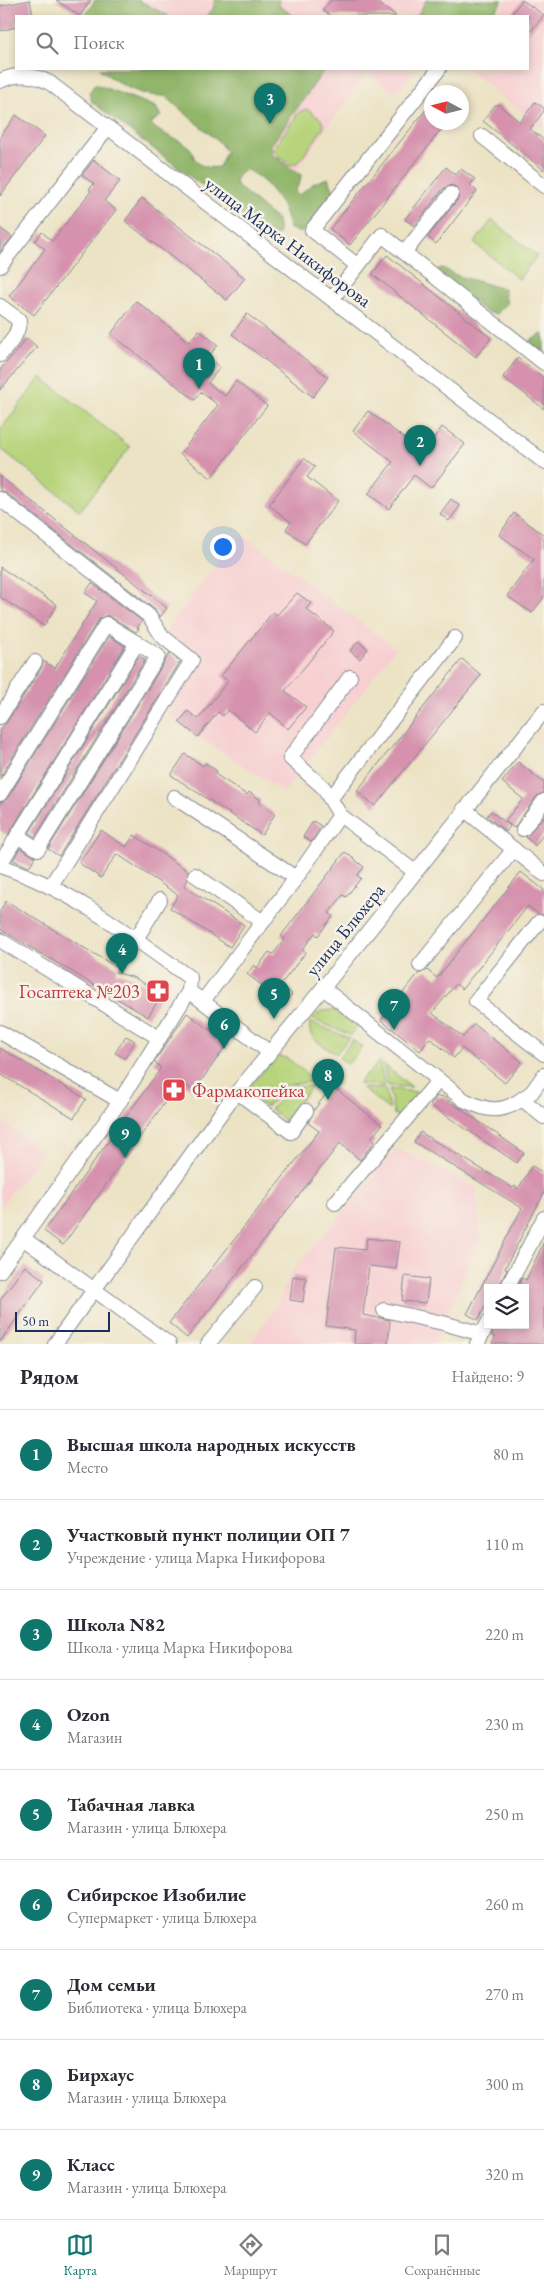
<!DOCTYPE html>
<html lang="ru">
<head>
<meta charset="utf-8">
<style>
  body { margin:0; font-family:"EB Garamond",serif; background:#f7f7f7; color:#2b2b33 }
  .controls { position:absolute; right:15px; bottom:15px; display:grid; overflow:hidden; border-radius:0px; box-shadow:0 2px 8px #0003 }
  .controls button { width:45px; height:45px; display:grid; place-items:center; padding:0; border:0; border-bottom:1px solid #e1e1e2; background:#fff; color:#2b2b33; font:25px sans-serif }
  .compass { position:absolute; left:424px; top:85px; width:45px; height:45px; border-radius:50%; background:#fff; box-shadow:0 2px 8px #0003; rotate:277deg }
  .scale { position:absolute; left:15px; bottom:12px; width:95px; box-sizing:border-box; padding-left:5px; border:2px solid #1b2f5e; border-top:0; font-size:14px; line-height:18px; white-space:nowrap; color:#1b2f5e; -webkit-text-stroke:4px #f7f3e8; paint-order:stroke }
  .you { position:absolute; left:222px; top:546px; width:18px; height:18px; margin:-12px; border:4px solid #fff; border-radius:50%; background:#1a73e8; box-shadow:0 0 0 8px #1a73e833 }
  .badge { display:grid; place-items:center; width:32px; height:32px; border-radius:50%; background:#0f766e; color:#fff; font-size:16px; font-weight:700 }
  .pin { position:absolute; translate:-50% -41px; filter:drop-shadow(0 1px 2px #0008) }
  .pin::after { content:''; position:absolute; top:26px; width:18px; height:15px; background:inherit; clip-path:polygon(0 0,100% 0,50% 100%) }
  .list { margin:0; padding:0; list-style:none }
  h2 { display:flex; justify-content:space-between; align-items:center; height:65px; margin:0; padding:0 20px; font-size:21px }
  h2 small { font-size:16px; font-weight:400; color:#7c7c81 }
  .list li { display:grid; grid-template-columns:32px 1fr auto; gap:15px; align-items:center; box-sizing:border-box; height:90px; padding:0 20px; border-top:1px solid #e1e1e2 }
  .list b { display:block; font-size:19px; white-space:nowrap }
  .list p { margin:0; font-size:16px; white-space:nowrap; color:#7c7c81 }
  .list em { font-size:16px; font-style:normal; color:#7c7c81 }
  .icon { flex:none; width:28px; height:28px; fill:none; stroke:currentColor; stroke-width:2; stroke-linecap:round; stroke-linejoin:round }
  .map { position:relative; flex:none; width:544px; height:1344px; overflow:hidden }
  .search { position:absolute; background:#fff; box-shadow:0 2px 8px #0003; left:15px; right:15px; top:15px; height:55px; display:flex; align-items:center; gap:12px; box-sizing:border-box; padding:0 18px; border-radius:0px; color:#7c7c81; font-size:19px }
  .sheet { height:875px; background:#fff }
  nav { display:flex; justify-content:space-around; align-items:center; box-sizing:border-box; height:70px; border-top:1px solid #e1e1e2; background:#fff; font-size:14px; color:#7c7c81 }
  nav a { display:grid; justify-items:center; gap:2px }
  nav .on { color:#0f766e }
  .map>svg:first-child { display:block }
</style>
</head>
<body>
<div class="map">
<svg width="544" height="1344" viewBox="0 0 544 1344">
  <rect width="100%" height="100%" fill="#f7f3e8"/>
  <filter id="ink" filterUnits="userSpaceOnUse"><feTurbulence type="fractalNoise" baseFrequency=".02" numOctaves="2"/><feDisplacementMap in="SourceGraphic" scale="10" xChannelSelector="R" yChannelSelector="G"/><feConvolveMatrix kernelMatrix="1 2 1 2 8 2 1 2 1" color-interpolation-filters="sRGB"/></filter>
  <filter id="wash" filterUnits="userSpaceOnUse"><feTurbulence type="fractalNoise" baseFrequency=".0096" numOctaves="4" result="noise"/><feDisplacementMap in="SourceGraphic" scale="20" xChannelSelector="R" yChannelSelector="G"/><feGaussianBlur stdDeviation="1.12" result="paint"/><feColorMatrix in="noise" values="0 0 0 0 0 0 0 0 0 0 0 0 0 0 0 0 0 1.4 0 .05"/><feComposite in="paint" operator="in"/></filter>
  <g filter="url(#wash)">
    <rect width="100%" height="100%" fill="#ece3c5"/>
    <g fill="#f7cfd1">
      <polygon points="104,0 472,0 459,16 92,16"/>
      <polygon points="506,0 544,0 544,129 466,69 528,69 528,16 493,16"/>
      <polygon points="143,69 416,69 396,93 366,73 285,187"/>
      <polygon points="243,534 396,649 284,792 198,737 168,714 201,660 165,632 232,542"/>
      <polygon points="0,1119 43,1153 0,1207"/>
      <polygon points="397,1148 476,1188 481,1237 434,1344 250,1344 277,1304 290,1274"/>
    </g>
    <g fill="#b7d47b" stroke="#69826c">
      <polygon points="307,109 321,119 324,127 299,162 291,165 277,155 274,147 299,112"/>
      <polygon points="492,220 537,256 519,279 474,243"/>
      <polygon points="41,377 130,447 80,511 0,448 0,430"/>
      <polygon points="334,1010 358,1025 350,1035 312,1019 321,1011"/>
      <path d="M 310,1022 L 349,1038 L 336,1054 C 323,1045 306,1039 310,1022 Z"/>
      <polygon points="352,1040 362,1047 348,1064 339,1058"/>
      <polygon points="277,1056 287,1058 316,1081 244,1092"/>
      <polygon points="379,1061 385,1086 358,1084 366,1074 368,1075"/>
      <polygon points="383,1064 412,1087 388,1086"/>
      <polygon points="312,1086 284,1121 270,1109 297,1087"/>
      <polygon points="288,1088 266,1107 249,1094"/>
      <polygon points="362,1088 385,1089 390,1109 388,1109"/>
      <polygon points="389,1089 418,1092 398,1117 394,1114"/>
    </g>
    <g fill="#91b66b" stroke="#567264">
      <polygon points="95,0 138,0 169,16 85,16"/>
      <polygon points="215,0 279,0 278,5 294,16 206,16 213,9"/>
      <polygon points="426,0 503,0 491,16 417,16"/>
      <path d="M 100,69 L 325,69 L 271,145 L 273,155 L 301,175 L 300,182 L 295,191 L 299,195 L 314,183 L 328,178 L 334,191 L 320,212 L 301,233 L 289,228 C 285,203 268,180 245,169 L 236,178 L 235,184 L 277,220 L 279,233 L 276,237 L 271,238 L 92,102 L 89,93 L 95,84 L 156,107 L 161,116 L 151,123 C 156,133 180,139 190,148 C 193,152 193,158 197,162 C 203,168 211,168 219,167 L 226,152 L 220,143 L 165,96 C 139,96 119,85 100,69 Z"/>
      <polygon points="443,268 455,275 504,289 507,304 497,314 486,312 439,275 438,269"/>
      <polygon points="544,333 544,355 529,341"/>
    </g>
    <g id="blocks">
      <g fill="#d591ad">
        <polygon points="30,0 33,16 16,16 16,27 0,31 0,6"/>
        <polygon points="56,0 91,0 80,16"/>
        <polygon points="331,0 374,0 396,16 331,16 323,11"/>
        <polygon points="522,0 544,15 528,34 528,16 510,16"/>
        <polygon points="432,102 432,122 447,122 350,245 330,229"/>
        <polygon points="535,102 544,108 544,111 530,129 544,140 544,170 483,121 495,105 499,105 520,122"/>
        <polygon points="16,115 45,136 0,196 0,137"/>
        <polygon points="94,160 120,181 104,201 116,210 34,315 9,296 45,249 35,241 42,232 52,241 91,191 89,189 94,184 82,175"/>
        <polygon points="446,167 456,175 461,169 475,179 470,185 477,191 436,244 428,237 458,199 459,191 456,187 452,185 444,188 414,226 405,219"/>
        <polygon points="142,198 245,278 227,300 125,221"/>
        <polygon points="0,228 12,237 0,252"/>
        <polygon points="387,255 491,338 476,357 372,274"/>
        <polygon points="136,301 189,342 199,330 218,345 208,357 220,367 208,383 225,396 236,381 267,406 211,478 180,454 218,405 201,392 195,400 111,334"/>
        <polygon points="247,314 328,377 313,397 232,334"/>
        <polygon points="27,338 37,347 0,390 0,370"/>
        <polygon points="518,358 544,378 544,409 503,377"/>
        <polygon points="368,411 423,452 442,427 465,444 431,488 414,475 389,509 368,494 393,462 353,431"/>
        <polygon points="304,458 315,467 307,477 338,501 305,544 286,529 291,522 269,505"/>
        <polygon points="0,476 167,608 160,617 154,609 5,492 0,490"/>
        <polygon points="451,499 460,506 449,521 440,514"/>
        <polygon points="514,513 544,535 544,597 532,613 507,596 534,559 499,535"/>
        <polygon points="0,567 57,605 44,626 0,597"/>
        <polygon points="92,583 142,621 137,628 139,629 136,632 107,615 99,619 0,777 0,730 7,722 42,667 43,661 55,668 97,601 85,593"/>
        <polygon points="297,593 311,603 306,609 334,631 285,691 306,707 288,729 270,713 255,732 228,710 223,716 218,712 198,737 179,722 188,711 198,719 228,681 221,676 273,612 277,615"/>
        <polygon points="109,636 125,646 8,835 0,830 0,803 7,799"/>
        <polygon points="358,641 368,649 360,659 350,651"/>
        <polygon points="170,653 180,662 59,856 48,849"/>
        <polygon points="139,656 145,660 35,837 29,833"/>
        <polygon points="462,659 481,675 375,806 357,791"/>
        <polygon points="185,754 203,766 205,763 217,771 215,774 247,795 249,792 261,800 259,803 275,814 262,835 171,775"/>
        <polygon points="518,762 544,783 544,792 537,796 514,828 505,821 523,799 502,782"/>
        <polygon points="491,811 510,826 506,832 487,816"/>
        <polygon points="544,816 544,833 535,846 526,837"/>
        <polygon points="313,821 321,826 311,842 303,837"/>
        <polygon points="101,830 126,847 134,835 188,871 188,880 184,886 244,925 230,947 170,908 178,895 117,854 101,878 79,863"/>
        <polygon points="20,848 35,857 29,867 13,860"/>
        <polygon points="345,852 364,867 357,876 361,878 346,897 343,895 329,913 333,916 318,936 315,933 302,950 306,952 281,984 292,994 285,1003 247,974 254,965 257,968 269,952 273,954 285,939 281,936"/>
        <polygon points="521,872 544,890 544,915 538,914 528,906 462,989 456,984 432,1013 463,1037 474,1024 522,1062 505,1083 462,1048 454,1058 430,1038 420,1051 381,1020 418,974 427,970 437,978"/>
        <polygon points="6,901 118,968 115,972 135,978 162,994 148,1017 0,929 0,911"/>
        <polygon points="187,1013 228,1043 194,1091 180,1081 63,1245 44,1231 161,1068 154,1062"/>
        <polygon points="126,1036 135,1041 125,1058 115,1053"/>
        <polygon points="0,1048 86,1099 74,1118 0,1074"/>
        <polygon points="332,1086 382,1125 371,1138 375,1141 360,1160 340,1143 187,1338 169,1323 319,1131 308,1123 314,1110"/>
        <polygon points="437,1096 440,1098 442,1096 524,1153 517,1163 430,1105"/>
        <polygon points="420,1132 513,1188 515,1186 518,1189 532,1166 544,1173 544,1193 505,1268 507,1269 498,1288 488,1288 488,1301 478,1320 467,1314 522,1208 414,1142"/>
        <polygon points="367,1238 400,1242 396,1269 369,1266 363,1315 390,1320 388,1344 354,1344 355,1330 326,1326 336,1247 365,1250"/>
        <polygon points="544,1242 544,1344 492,1344 495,1337 491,1335 496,1325 525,1325 525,1288 517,1288 522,1278 526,1280"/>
        <polygon points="25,1266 44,1280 0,1342 0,1300"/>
        <polygon points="293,1276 306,1278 303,1302 290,1300"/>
        <polygon points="405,1276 429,1279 426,1303 402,1301"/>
      </g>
    </g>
  </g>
  <g filter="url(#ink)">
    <use href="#blocks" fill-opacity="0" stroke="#848992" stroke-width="1"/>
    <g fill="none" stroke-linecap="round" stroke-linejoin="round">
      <g stroke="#848992" stroke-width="16">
        <g id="minor">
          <path d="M 0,81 C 18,73 33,74 50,83 L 544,462"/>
          <polyline points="482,136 544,186"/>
          <polyline points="405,252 451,194"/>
          <polyline points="0,266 108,127"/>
          <polyline points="358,266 312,230 439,69"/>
          <polyline points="332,299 382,235 544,363"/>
          <path d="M 0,306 L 19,320 C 19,335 9,344 0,355"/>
          <polyline points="0,499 149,616 162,636 192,660 50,887"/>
          <polyline points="350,677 290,758 323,787 340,815 415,872"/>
          <polyline points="0,717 35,662"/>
          <polyline points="0,794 106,624 158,656 38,849 17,836"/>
          <polyline points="174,797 296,878"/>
          <polyline points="331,798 455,638"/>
          <polyline points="464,809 544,874"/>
          <polyline points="523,829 544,801"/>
          <polyline points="0,864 137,643"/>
          <path d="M 0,866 C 70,888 131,936 190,978 L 189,991 L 269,1052"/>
          <polyline points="195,875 263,922"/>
          <polyline points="539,922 476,1001 544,1054"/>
          <polyline points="136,939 160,900"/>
          <polyline points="0,940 159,1038"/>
          <polyline points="420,965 514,849"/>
          <path d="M 323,988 L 464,1100 C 487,1111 501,1114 522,1099 L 544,1117"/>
          <polyline points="203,1001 296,878 340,815"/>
          <polyline points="0,1032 120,1101"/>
          <polyline points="237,1092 291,1132 306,1111"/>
          <polyline points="522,1099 532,1092 544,1075"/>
          <polyline points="335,1203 439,1080"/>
          <polyline points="24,1239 169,1344"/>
          <polyline points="0,1271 120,1101 189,991"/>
          <polyline points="507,1288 544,1218"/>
          <polyline points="384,1310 443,1323 482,1334"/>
          <polyline points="55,1344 229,1102 323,988 544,711"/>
          <polyline points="208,1344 255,1287"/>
          <polyline points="477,1344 488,1323"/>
        </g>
      </g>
      <use href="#minor" stroke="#fff" stroke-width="14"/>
    </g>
  </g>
  <defs>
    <g id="pharmacy-square" transform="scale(1.25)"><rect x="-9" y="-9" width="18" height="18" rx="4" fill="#e0444e" stroke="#f7f3e8"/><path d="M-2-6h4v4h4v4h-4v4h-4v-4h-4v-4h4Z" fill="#fff"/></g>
  </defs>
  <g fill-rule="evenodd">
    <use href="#pharmacy-square" x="158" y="991"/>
    <use href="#pharmacy-square" x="174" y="1090"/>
  </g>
  <g text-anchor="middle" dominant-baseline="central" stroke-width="5" stroke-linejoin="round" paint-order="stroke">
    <g font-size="19" fill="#1b2f5e" stroke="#f7f3e8">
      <text transform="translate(288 242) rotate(37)">улица Марка Никифорова</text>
      <text transform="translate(345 930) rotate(-51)">улица Блюхера</text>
    </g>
    <g font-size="19" fill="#be3a42" stroke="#f7f3e8" text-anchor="end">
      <text x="140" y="991">Госаптека №203</text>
      <text x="192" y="1090" text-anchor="start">Фармакопейка</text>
    </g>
  </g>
</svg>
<div class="controls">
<button><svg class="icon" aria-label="layers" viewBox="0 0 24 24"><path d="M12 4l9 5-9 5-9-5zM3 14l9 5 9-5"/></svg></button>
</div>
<svg class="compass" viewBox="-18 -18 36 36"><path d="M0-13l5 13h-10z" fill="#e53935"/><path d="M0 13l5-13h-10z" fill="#7c7c81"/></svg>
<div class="scale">50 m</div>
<div class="you"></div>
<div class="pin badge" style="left:199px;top:389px">1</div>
<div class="pin badge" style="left:420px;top:466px">2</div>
<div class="pin badge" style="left:270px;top:124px">3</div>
<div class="pin badge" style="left:122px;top:974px">4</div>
<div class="pin badge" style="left:274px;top:1019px">5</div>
<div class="pin badge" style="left:224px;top:1049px">6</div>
<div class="pin badge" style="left:394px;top:1030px">7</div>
<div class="pin badge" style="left:328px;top:1100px">8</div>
<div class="pin badge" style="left:125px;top:1158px">9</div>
<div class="search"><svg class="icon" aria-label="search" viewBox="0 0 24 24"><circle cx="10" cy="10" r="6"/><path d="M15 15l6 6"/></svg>Поиск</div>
</div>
<section class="sheet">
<h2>Рядом<small>Найдено: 9</small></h2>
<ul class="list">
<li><span class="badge">1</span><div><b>Высшая школа народных искусств</b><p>Место</p></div><em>80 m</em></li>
<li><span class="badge">2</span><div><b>Участковый пункт полиции ОП 7</b><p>Учреждение · улица Марка Никифорова</p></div><em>110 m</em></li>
<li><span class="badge">3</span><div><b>Школа N82</b><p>Школа · улица Марка Никифорова</p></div><em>220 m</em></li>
<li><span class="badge">4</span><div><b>Ozon</b><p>Магазин</p></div><em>230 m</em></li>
<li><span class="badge">5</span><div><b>Табачная лавка</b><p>Магазин · улица Блюхера</p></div><em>250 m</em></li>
<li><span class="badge">6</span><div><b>Сибирское Изобилие</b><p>Супермаркет · улица Блюхера</p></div><em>260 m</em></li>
<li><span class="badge">7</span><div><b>Дом семьи</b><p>Библиотека · улица Блюхера</p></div><em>270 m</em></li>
<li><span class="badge">8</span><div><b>Бирхаус</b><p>Магазин · улица Блюхера</p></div><em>300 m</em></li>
<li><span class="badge">9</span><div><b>Класс</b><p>Магазин · улица Блюхера</p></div><em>320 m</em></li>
</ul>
</section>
<nav>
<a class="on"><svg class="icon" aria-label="map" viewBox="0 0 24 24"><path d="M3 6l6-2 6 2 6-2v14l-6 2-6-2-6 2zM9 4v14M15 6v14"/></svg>Карта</a>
<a><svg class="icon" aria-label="directions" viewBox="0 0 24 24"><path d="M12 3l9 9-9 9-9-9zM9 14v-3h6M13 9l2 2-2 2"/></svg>Маршрут</a>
<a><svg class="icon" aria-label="saved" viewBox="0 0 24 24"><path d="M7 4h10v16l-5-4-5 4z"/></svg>Сохранённые</a>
</nav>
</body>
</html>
